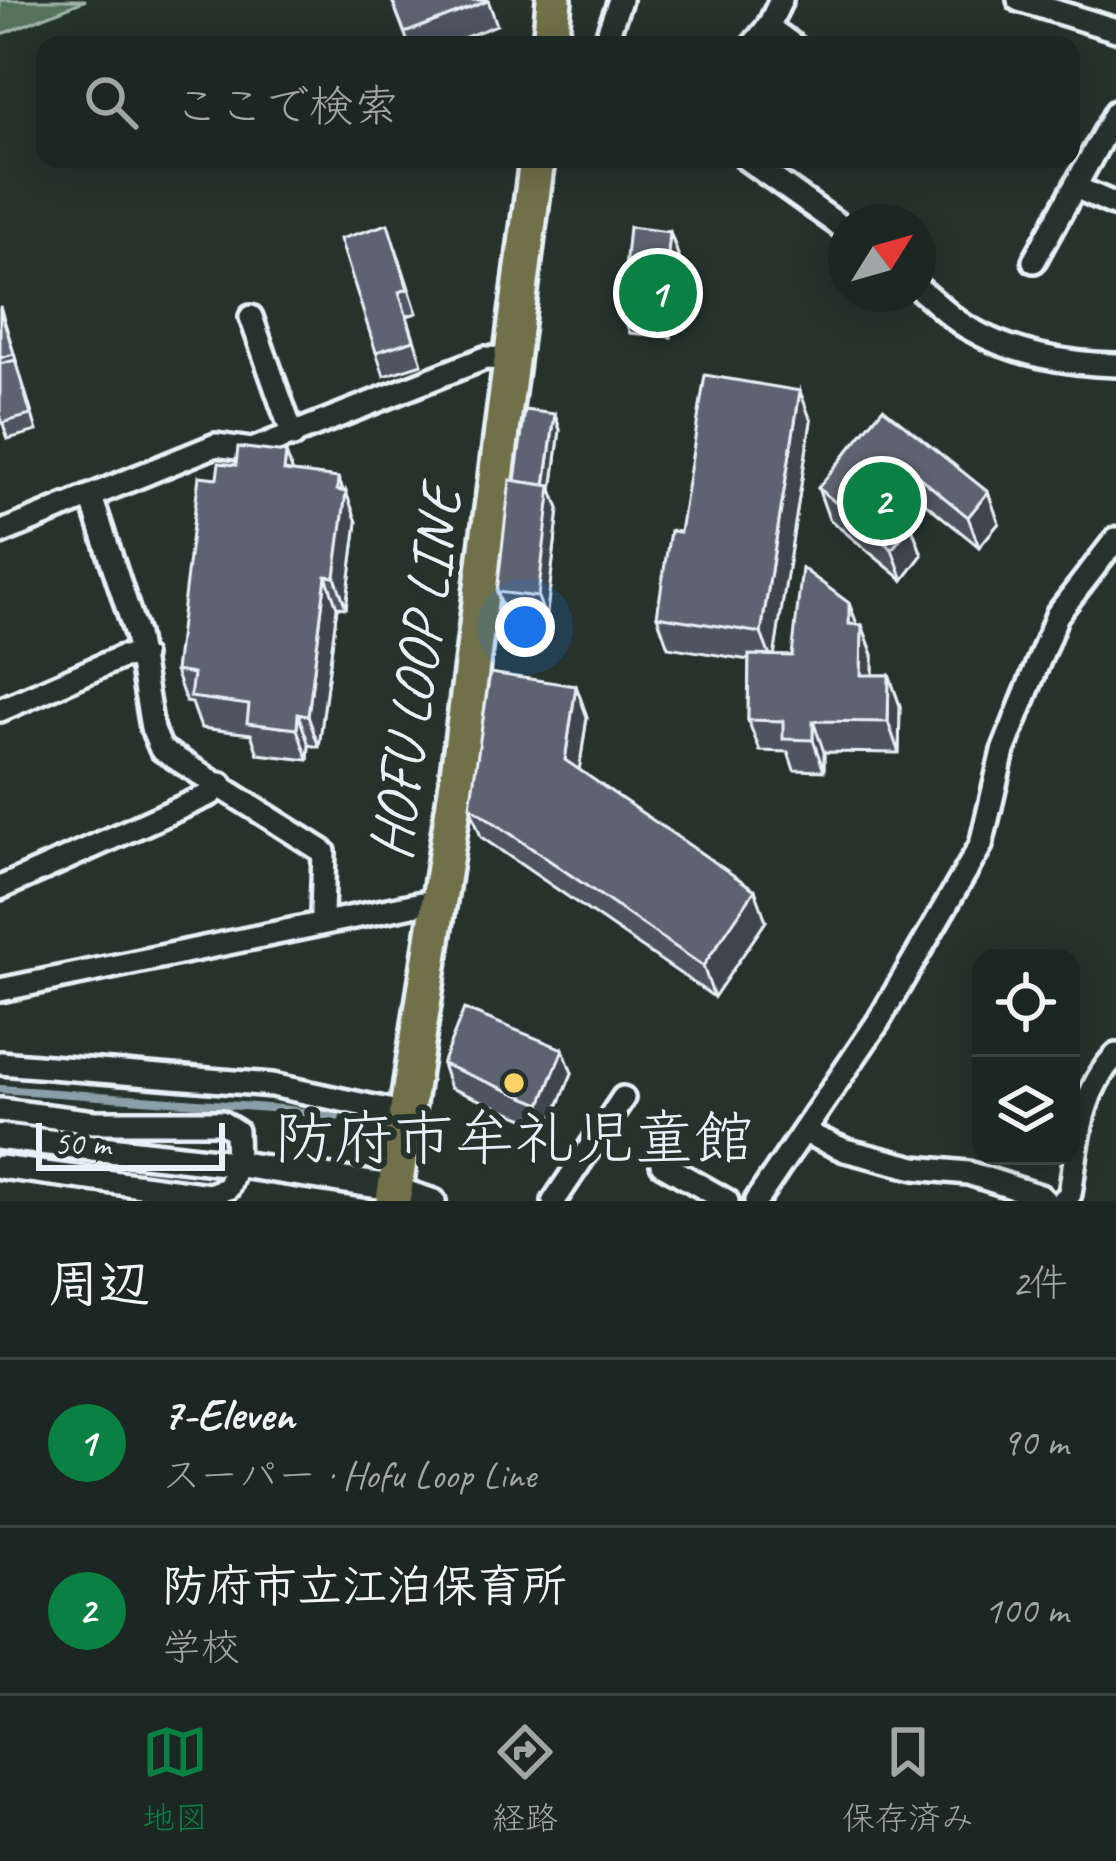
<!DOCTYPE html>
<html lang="ja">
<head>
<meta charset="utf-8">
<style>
  body { margin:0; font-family:Caveat,"Klee One",sans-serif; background:#252e2a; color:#f1f3f6 }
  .controls { position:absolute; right:36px; bottom:36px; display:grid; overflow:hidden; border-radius:24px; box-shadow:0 6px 30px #0003 }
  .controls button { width:108px; height:108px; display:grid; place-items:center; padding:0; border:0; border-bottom:3px solid #3a4340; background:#1c2622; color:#f1f3f6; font:60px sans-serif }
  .compass { position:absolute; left:828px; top:204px; width:108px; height:108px; border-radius:50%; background:#1c2622; box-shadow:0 6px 30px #0003; rotate:53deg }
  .scale { position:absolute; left:36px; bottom:30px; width:189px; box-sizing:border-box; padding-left:12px; border:6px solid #e8f1f8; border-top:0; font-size:33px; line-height:42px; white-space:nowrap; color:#e8f1f8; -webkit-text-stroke:9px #26332d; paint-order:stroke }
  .you { position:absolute; left:525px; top:627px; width:42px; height:42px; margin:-30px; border:9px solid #fff; border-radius:50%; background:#1a73e8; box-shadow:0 0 0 18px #1a73e833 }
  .badge { display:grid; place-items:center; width:78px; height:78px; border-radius:50%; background:#0b8043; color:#fff; font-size:39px; font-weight:700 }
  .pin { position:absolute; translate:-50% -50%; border:6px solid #fff; box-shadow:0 3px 12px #0006 }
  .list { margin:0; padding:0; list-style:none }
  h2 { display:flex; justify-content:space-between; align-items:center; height:156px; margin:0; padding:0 48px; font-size:51px }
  h2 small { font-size:39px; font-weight:400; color:#a0a5a5 }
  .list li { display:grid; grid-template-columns:78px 1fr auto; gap:36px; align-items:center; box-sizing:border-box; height:168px; padding:0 48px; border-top:3px solid #3a4340 }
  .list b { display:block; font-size:45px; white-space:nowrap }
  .list p { margin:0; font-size:39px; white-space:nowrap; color:#a0a5a5 }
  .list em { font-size:39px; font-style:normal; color:#a0a5a5 }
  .icon { flex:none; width:66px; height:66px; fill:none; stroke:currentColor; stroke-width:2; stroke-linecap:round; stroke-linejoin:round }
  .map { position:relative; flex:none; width:1116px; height:1201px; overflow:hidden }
  .search { position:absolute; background:#1c2622; box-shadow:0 6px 30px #0003; left:36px; right:36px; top:36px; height:132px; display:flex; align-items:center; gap:30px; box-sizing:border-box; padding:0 42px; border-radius:24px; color:#a0a5a5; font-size:45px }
  .sheet { height:492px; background:#1c2622 }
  nav { display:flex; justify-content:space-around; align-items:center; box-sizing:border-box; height:168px; border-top:3px solid #3a4340; background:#1c2622; font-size:33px; color:#a0a5a5 }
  nav a { display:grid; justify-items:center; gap:6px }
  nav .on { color:#0b8043 }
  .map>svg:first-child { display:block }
</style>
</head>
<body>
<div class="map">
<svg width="1116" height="1201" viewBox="0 0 1116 1201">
  <rect width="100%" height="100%" fill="#26332d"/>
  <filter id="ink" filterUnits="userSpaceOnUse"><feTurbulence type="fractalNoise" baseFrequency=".00833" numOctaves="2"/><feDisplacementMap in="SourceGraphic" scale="24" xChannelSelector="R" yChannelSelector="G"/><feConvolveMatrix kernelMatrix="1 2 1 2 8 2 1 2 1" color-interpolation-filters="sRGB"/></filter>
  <g filter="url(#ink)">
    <polygon fill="#54725a" stroke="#9eb2a9" stroke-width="3" points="0,0 86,0 0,35"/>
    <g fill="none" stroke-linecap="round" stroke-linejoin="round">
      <polyline stroke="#8a9fa8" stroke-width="8" points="0,1089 283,1109 336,1117"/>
      <g stroke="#e8f1f8" stroke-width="30">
        <g id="minor">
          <polyline points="1019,0 1116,30"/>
          <polyline points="768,27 793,45"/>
          <polyline points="604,45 620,0"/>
          <polyline points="753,45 768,27 781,0"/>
          <polyline points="746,159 846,230"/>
          <polyline points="1075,187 1116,205"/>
          <polyline points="1034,261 1116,112"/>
          <path d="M 918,288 C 935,301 951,319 970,329 C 1013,354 1067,364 1116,365"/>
          <polyline points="251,317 293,436"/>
          <polyline points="91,497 136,634 152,728 161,749 324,852 322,914 325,922"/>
          <polyline points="0,533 216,445 252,450 485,358 511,359"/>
          <polyline points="0,710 122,657 142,656"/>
          <polyline points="0,888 211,794 221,784"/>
          <polyline points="0,990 422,903 438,907"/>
          <polyline points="0,1063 272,1085 407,1114"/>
          <polyline points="0,1110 94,1122 221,1122 236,1131 237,1164 228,1188 209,1195 0,1167"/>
          <polyline points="804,1132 845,1150 915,1168 968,1173 1040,1196 1045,1201"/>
          <polyline points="662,1164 727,1201"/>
          <polyline points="395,1188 434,1201"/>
          <polyline points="554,1201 623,1098"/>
          <polyline points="756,1201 878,1022 981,845 1003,751 1057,615 1116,539"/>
          <path d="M 1063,1201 L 1070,1194 C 1078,1144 1079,1093 1116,1055"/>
        </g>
      </g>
      <g stroke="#e8f1f8" stroke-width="33">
        <polyline id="tertiary" points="0,1137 237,1164 395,1188"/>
      </g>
      <g stroke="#e8f1f8" stroke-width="42">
        <g id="primary">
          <polyline points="550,45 554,0"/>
          <polyline points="393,1201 456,789 537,159"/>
        </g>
      </g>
      <use href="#minor" stroke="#26332d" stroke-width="21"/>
      <use href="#tertiary" stroke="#26332d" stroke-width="24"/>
      <use href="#primary" stroke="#70704a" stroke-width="33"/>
    </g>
    <g fill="#505560" stroke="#e8f1f8" stroke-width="3">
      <polygon points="392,0 488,0 497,25 445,45 409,45"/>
      <polygon points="670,232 678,255 671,337 630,333 621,309"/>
      <polygon points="396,248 417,313 407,316 422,364 384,376 376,352"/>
      <polygon points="0,306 37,431 8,439 0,415"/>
      <polygon points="883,408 999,523 979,547 914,494 898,514 911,525 922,555 903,580 829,519 818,488"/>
      <polygon points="555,414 560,430 552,490 559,509 546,620 506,615 497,592 515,481"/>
      <polygon points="811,421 774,656 792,656 857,625 862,625 873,655 873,675 889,675 900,706 899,753 824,752 824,771 794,770 788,752 760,751 748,720 749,660 668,647 657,616 680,532"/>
      <polygon points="293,472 338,478 357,522 346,608 337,607 319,747 309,745 308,760 258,754 251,734 201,728 192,703 186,702 175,671 217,478"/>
      <polygon points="576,686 587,717 579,770 766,921 714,997 481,837 470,806"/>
      <polygon points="442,1064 572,1073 549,1128 450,1088"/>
    </g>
    <g fill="#41454e" stroke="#e8f1f8" stroke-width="3">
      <polygon points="670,232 678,255 671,337 662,313"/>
      <polygon points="800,391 811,421 773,664 761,633"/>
      <polygon points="555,414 560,430 552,490 559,509 546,620 538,597 545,486"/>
      <polygon points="286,453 297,484 284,471"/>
      <polygon points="902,463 914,494 887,527 876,496"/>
      <polygon points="338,478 345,498 346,492 357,522 346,608 335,577"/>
      <polygon points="988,492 999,523 979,547 968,517"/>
      <polygon points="911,525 922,555 903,580 892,549"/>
      <polygon points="326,576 337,607 319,747 308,716"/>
      <polygon points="849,603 861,634 849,624"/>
      <polygon points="862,625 873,655 873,706 861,675"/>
      <polygon points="889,675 900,706 899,753 888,722"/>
      <polygon points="576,686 587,717 576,791 565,760"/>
      <polygon points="298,714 309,745 308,760 297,729"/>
      <polygon points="813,721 824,752 824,771 813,740"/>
      <polygon points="755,890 766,921 714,997 703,966"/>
      <polygon points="563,1049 572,1073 549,1128 541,1104"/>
    </g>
    <g fill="#5d6370" stroke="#e8f1f8" stroke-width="3">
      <polygon points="392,0 488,0 488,1 405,33"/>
      <polygon points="388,224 408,289 399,292 414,340 376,352 340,239"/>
      <polygon points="629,227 670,232 662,313 621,309"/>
      <polygon points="0,308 14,354 0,358"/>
      <polygon points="15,360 31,415 2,423 0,415 0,364"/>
      <polygon points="705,375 800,391 761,633 657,616 670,531 680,532"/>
      <polygon points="883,408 988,492 968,517 902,463 876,496 911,525 892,549 818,488"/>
      <polygon points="525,410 555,414 545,485 515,481"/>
      <polygon points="238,447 286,453 284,471 338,478 337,490 346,492 335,577 326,576 308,716 298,714 297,729 247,723 249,705 190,697 193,674 175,671 199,476 217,478 219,463 236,465"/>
      <polygon points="510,480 551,486 538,597 497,592"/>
      <polygon points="802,568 849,603 849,624 862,625 861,675 889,675 888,722 813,721 813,740 783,739 783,721 748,720 749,655 792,656"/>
      <polygon points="490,673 576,686 565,760 755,890 703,966 470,806"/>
      <polygon points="464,1009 563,1049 541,1104 442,1064"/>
    </g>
  </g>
  <circle fill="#ffd166" stroke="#26332d" stroke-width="4.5" cx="514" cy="1083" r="12"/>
  <g text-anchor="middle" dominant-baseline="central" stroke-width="12" stroke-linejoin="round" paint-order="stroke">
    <g font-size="60" fill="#e8f1f8" stroke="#26332d">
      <text transform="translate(415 673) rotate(-82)">HOFU LOOP LINE</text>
    </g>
    <g font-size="60" fill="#e8f1f8" stroke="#26332d">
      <text x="514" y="1138">防府市牟礼児童館</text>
    </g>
  </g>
</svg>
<div class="controls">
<button><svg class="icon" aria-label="locate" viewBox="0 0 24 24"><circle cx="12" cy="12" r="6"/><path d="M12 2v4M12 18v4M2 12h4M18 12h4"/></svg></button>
<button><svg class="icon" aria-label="layers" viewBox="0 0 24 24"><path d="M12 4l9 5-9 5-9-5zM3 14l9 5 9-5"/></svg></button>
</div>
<svg class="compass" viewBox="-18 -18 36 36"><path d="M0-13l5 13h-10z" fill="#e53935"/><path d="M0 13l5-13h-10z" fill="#a0a5a5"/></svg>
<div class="scale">50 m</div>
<div class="you"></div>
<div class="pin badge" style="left:658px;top:293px">1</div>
<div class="pin badge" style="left:882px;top:501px">2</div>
<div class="search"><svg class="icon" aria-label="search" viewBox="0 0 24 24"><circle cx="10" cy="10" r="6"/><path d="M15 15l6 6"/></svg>ここで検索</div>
</div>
<section class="sheet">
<h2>周辺<small>2件</small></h2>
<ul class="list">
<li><span class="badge">1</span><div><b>7-Eleven</b><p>スーパー · Hofu Loop Line</p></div><em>90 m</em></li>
<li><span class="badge">2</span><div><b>防府市立江泊保育所</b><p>学校</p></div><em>100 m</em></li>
</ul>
</section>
<nav>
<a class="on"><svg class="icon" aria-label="map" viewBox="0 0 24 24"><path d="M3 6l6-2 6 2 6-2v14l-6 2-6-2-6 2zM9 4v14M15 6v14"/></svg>地図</a>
<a><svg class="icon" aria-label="directions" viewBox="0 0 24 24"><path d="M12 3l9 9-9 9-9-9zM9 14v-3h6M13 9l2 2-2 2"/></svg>経路</a>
<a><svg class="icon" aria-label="saved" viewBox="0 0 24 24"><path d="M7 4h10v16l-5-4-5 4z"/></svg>保存済み</a>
</nav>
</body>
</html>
